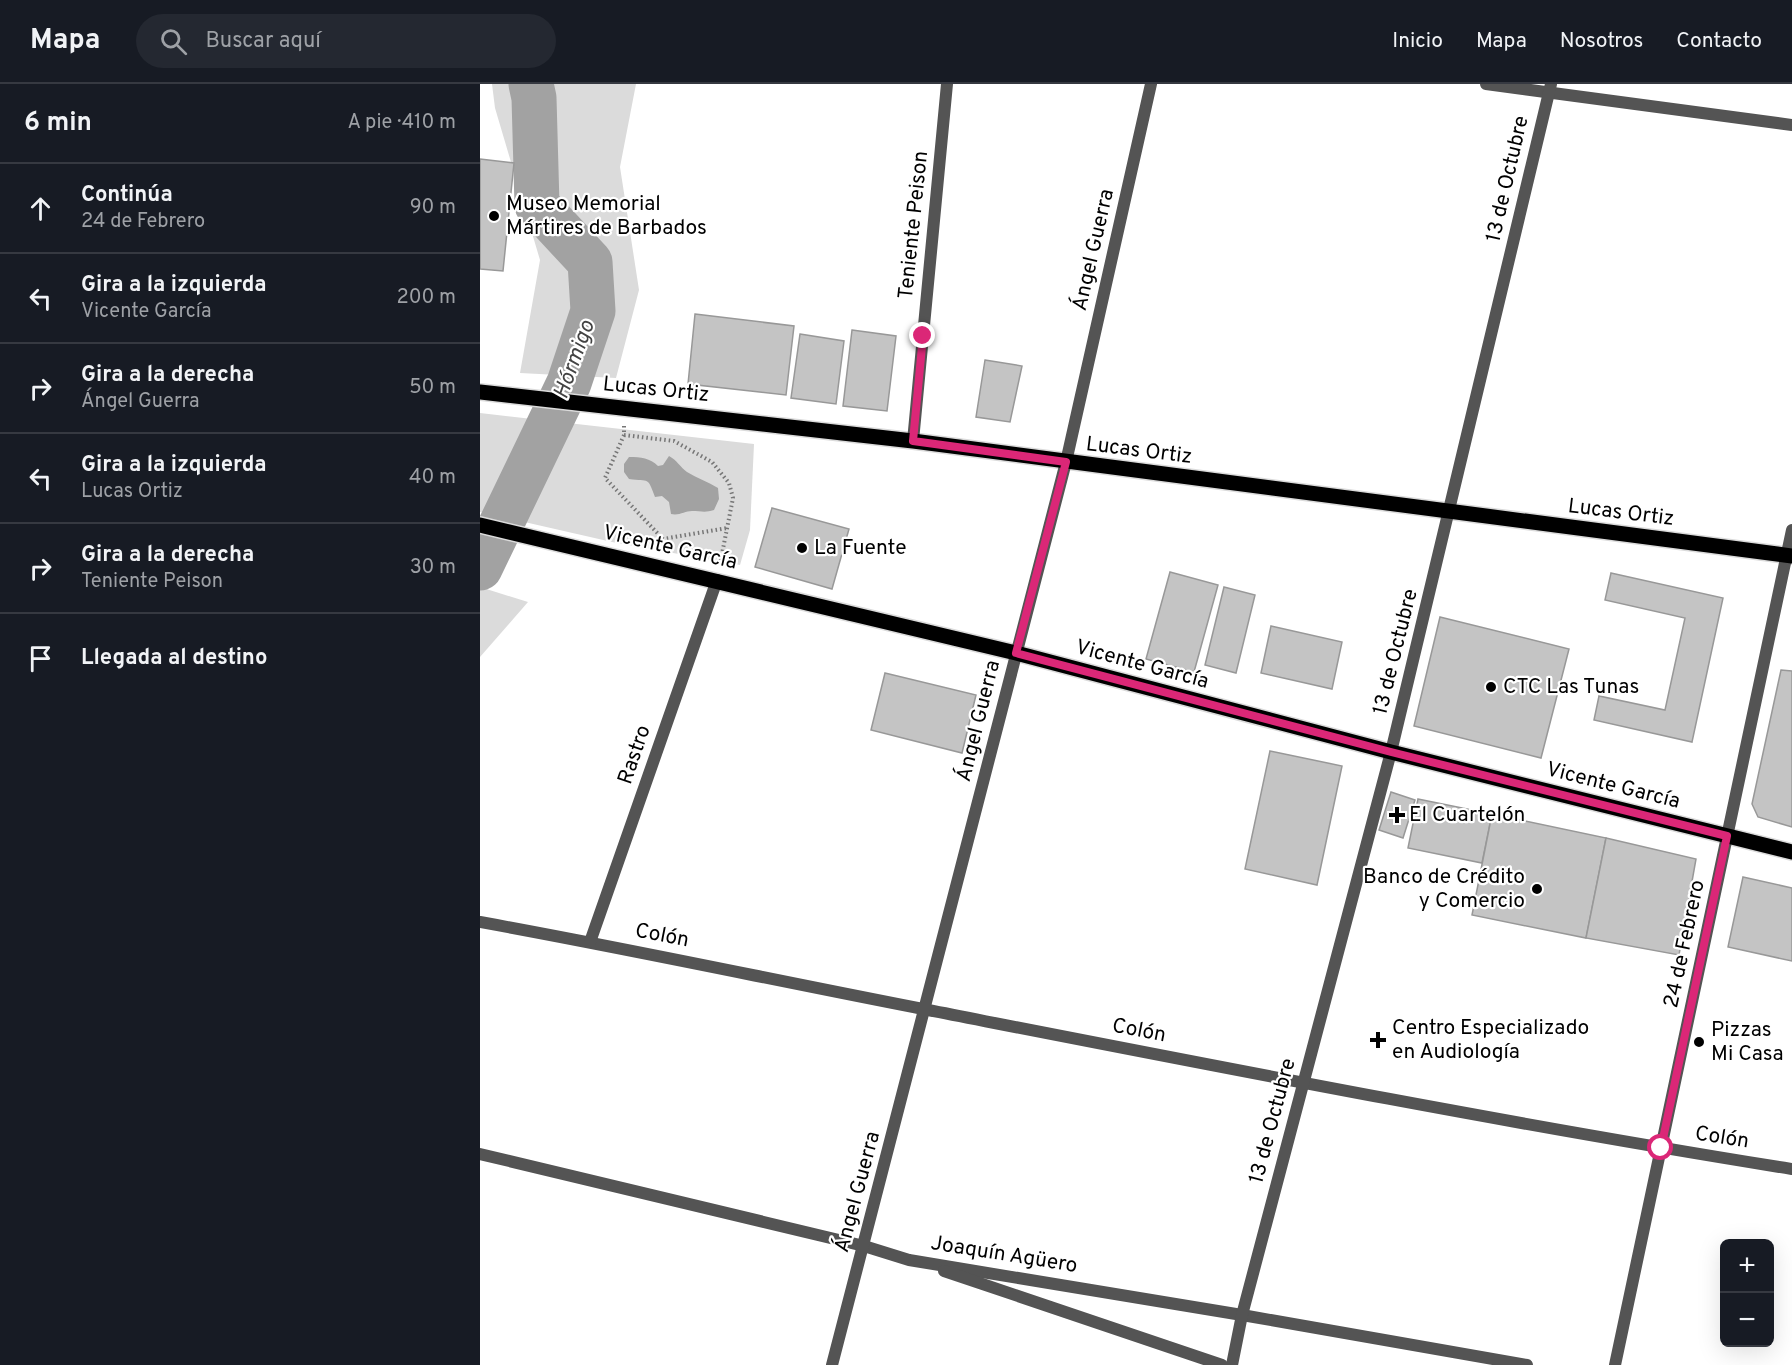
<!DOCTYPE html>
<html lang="es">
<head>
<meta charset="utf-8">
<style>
  body { margin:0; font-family:Overpass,sans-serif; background:#242831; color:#f1f3f6 }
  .controls { position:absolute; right:18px; bottom:18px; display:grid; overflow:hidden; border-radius:9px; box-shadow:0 6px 24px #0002 }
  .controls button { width:54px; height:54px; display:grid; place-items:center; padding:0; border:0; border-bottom:2px solid #363941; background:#171b24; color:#f1f3f6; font:30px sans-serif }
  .stop { position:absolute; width:18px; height:18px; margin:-14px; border:4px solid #db2777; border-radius:50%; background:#fff }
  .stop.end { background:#db2777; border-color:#fff; box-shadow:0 2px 6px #0008 }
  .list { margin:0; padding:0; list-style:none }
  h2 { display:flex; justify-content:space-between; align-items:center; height:78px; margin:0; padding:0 24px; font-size:26px }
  h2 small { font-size:20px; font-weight:400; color:#9ea1a6 }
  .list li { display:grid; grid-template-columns:39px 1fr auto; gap:18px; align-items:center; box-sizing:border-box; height:90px; padding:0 24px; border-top:2px solid #363941 }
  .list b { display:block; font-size:22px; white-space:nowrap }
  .list p { margin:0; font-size:20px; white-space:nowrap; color:#9ea1a6 }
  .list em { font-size:20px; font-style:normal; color:#9ea1a6 }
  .icon { flex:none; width:33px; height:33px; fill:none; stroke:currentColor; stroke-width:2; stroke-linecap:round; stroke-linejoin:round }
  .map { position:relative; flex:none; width:1312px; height:1281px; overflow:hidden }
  header { display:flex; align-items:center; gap:36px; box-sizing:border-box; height:84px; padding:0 30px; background:#171b24; border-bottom:2px solid #363941 }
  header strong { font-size:28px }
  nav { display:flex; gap:33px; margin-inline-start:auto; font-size:21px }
  .search { width:420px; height:54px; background:#242831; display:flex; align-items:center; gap:15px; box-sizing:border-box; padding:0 21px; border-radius:33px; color:#9ea1a6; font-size:22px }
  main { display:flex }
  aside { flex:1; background:#171b24 }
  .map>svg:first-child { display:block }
</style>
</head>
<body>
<header>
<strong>Mapa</strong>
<div class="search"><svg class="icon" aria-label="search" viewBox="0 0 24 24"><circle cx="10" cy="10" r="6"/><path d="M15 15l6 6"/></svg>Buscar aquí</div>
<nav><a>Inicio</a><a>Mapa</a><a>Nosotros</a><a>Contacto</a></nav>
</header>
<main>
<aside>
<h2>6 min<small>A pie · 410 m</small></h2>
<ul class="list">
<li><svg class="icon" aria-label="ahead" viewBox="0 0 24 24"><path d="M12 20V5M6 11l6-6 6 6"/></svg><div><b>Continúa</b><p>24 de Febrero</p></div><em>90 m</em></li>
<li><svg class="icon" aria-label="left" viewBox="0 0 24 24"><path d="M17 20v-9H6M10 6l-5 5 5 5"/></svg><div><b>Gira a la izquierda</b><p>Vicente García</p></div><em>200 m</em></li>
<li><svg class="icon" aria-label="right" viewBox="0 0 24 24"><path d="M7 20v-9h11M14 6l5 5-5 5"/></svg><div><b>Gira a la derecha</b><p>Ángel Guerra</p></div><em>50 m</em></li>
<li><svg class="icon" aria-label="left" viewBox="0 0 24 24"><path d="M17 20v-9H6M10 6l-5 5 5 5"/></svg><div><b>Gira a la izquierda</b><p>Lucas Ortiz</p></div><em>40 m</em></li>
<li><svg class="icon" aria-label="right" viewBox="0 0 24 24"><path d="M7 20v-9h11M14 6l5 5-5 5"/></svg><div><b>Gira a la derecha</b><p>Teniente Peison</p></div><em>30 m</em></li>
<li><svg class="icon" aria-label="arrive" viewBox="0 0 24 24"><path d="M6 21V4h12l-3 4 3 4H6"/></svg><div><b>Llegada al destino</b></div></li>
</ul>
</aside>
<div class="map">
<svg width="1312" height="1281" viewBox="0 0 1312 1281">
  <rect width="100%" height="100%" fill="#fff"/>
  <g fill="#dbdbdb">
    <polygon points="12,0 156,0 140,83 159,206 136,294 40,289 60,176 15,24"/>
    <polygon points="0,329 274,360 270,446 260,481 132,458 0,428"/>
    <polygon points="0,503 48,518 0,573"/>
  </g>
  <path fill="#a2a2a2" d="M 189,372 C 197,376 200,383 207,388 C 217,394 228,398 238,404 L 239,415 L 234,426 C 225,429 221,427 212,427 C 205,427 199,432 191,430 L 189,418 L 182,412 L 175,413 C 167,392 170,398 149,395 L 144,388 L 144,380 L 149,373 C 161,373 170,374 178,382 L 183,381 Z"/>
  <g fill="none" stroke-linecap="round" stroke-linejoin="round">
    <polyline stroke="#a2a2a2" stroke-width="45" points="0,484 89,299 113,227 110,178 57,121 54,14 51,0"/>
  </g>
  <g fill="#c4c4c4" stroke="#989898" stroke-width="1.5">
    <polygon points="0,75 34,79 23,187 0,185"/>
    <polygon points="215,230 314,242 306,311 208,300"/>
    <polygon points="372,246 416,252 407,327 363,322"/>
    <polygon points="320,250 364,257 356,320 311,314"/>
    <polygon points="505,276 542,282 530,338 496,333"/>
    <polygon points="292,424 369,445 352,505 275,483"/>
    <polygon points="690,488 738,501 714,588 666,575"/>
    <polygon points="1131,489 1243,514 1212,658 1114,636 1119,612 1185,626 1205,534 1125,516"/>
    <polygon points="744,503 775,511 756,589 725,581"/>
    <polygon points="960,533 1089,565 1061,674 934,642"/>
    <polygon points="791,542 862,558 852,605 781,589"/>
    <polygon points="1301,586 1312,587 1312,743 1278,733 1272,720"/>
    <polygon points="405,589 496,611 482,669 391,646"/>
    <polygon points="790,667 862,682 837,801 765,785"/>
    <polygon points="911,708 935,716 923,754 899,746"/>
    <polygon points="938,715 1012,730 1002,779 928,764"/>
    <polygon points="1012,730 1126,754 1106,854 992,831"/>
    <polygon points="1126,754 1216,775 1199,871 1106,854"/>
    <polygon points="1263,793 1312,804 1312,877 1248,863"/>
  </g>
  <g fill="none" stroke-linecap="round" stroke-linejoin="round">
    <g stroke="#dbdbdb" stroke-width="18">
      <g id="primary">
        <polyline points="0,308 433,357 1312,472"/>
        <polyline points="0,441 536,569 911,668 1312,768"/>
      </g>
    </g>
    <g stroke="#767676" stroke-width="4" stroke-dasharray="1.5 3" stroke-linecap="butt">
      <polyline points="144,342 144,351 194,357 232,378 249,399 253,414 240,480"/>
      <polyline points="144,351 125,394 183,455 247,444"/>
    </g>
    <g stroke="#545454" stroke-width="12">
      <polyline points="1006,0 1312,41"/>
      <polyline points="433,357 467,0"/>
      <polyline points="586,378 671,0"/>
      <path d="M 0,838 C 150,865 298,897 448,926 C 735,982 1023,1039 1312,1085"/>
      <polyline points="110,858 237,496"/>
      <polyline points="0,1070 384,1162 429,1176 762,1231 1047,1281"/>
      <polyline points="464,1187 742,1281"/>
      <polyline points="752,1281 762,1231 911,668 1071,0"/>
      <polyline points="1135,1281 1312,446"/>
    </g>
    <polyline stroke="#545454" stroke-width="12" points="352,1281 586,378"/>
    <use href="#primary" stroke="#000" stroke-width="15"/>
  </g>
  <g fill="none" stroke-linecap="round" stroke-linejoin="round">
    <polyline stroke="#db2777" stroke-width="8" points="443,252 433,357 586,378 536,569 911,668 1247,752 1181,1064"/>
  </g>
  <g fill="#000" stroke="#fff" stroke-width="2">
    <circle cx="14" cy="132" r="6"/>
    <circle cx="322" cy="464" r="6"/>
    <circle cx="1011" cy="603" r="6"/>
    <path d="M914 722h6v6h6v6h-6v6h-6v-6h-6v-6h6z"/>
    <circle cx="1057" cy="805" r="6"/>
    <path d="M895 947h6v6h6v6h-6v6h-6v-6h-6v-6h6z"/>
    <circle cx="1219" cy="958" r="6"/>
  </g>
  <g text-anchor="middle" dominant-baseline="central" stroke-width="4.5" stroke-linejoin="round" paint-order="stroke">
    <g font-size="21" fill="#000" stroke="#fff">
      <text transform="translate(1028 95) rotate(-77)">13 de Octubre</text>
      <text transform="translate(434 141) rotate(-84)">Teniente Peison</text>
      <text transform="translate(614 166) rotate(-77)">Ángel Guerra</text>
      <text transform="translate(176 306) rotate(6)">Lucas Ortiz</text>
      <text transform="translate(659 367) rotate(7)">Lucas Ortiz</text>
      <text transform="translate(1141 429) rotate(7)">Lucas Ortiz</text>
      <text transform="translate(190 464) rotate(13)">Vicente García</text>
      <text transform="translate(916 568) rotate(-76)">13 de Octubre</text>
      <text transform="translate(662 581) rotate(15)">Vicente García</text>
      <text transform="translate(499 637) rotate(-76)">Ángel Guerra</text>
      <text transform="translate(155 671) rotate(-71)">Rastro</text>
      <text transform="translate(1133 702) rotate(14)">Vicente García</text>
      <text transform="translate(182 852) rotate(11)">Colón</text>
      <text transform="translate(1205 860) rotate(-78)">24 de Febrero</text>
      <text transform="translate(659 947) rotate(11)">Colón</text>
      <text transform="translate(793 1037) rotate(-75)">13 de Octubre</text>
      <text transform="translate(1242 1054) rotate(9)">Colón</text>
      <text transform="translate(378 1108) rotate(-75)">Ángel Guerra</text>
      <text transform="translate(524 1171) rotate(9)">Joaquín Agüero</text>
    </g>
    <g font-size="21" fill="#000" stroke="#fff" text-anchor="start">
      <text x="26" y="120">Museo Memorial<tspan x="26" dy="24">Mártires de Barbados</tspan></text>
      <text x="334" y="464">La Fuente</text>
      <text x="1023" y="603">CTC Las Tunas</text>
      <text x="929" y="731">El Cuartelón</text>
      <text x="1045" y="793" text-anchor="end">Banco de Crédito<tspan x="1045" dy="24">y Comercio</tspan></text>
      <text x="912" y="944">Centro Especializado<tspan x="912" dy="24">en Audiología</tspan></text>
      <text x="1231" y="946">Pizzas<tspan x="1231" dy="24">Mi Casa</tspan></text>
    </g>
    <g font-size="22" font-style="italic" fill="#434343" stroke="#fff">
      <text transform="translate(95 276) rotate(-70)">Hórmigo</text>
    </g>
  </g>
</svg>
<div class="controls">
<button>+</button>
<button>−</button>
</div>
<div class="stop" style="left:1181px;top:1064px"></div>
<div class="stop end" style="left:443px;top:252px"></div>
</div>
</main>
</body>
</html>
